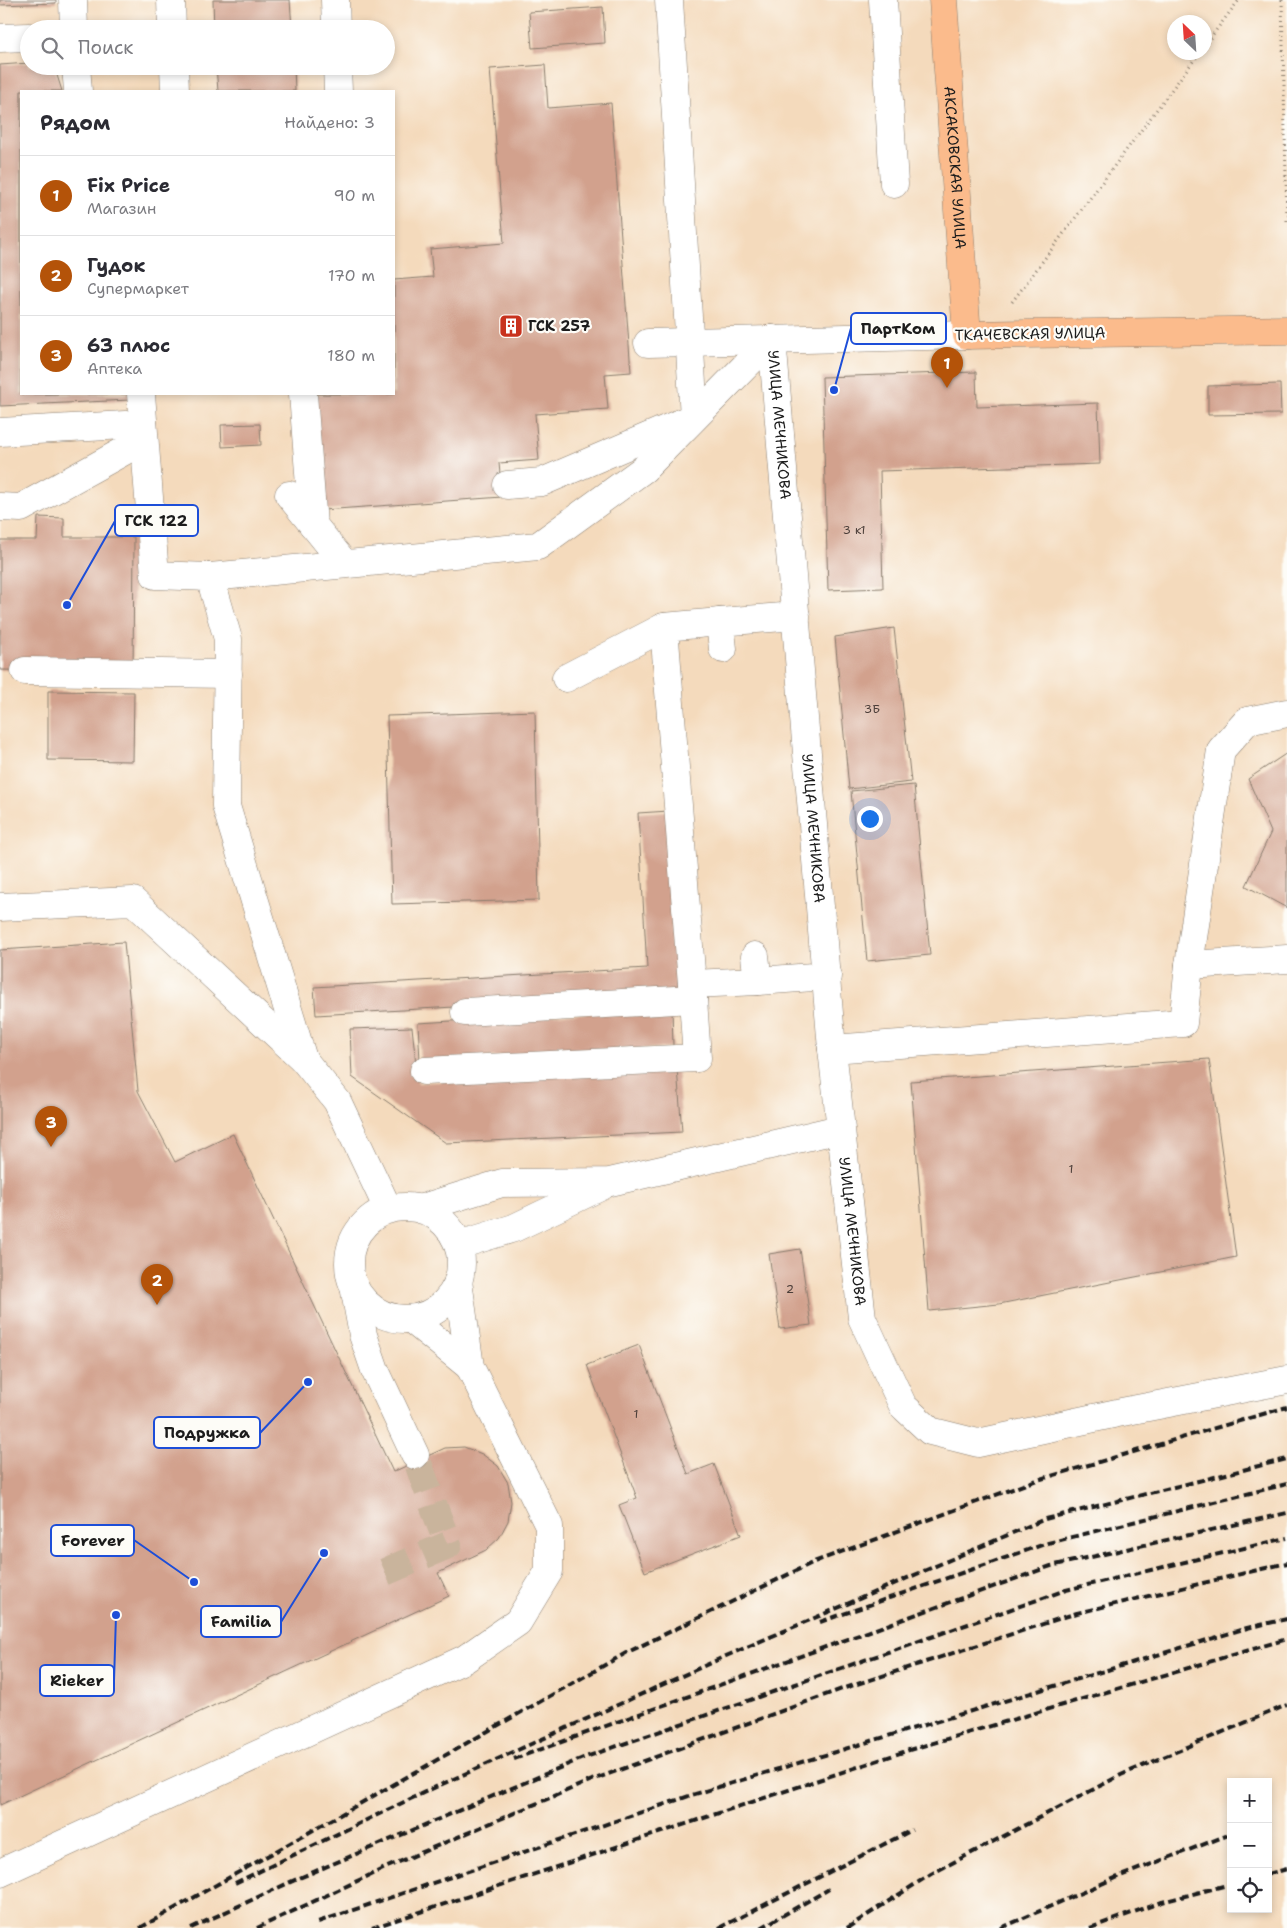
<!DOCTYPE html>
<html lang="ru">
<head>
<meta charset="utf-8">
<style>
  body { margin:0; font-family:"Shantell Sans",sans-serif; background:#f7f7f7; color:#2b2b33 }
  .controls { position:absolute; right:15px; bottom:15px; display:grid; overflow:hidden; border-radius:0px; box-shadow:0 2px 8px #0003 }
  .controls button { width:45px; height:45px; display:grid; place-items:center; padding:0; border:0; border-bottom:1px solid #e1e1e2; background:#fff; color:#2b2b33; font:25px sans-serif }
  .compass { position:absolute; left:1167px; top:15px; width:45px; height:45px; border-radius:50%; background:#fff; box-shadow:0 2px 8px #0003; rotate:335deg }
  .you { position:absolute; left:869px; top:818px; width:18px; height:18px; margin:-12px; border:4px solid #fff; border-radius:50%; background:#1a73e8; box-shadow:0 0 0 8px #1a73e833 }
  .badge { display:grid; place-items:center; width:32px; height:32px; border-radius:50%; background:#b45309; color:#fff; font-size:16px; font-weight:700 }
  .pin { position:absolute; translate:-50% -41px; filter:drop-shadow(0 1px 2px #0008) }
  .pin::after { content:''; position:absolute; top:26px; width:18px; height:15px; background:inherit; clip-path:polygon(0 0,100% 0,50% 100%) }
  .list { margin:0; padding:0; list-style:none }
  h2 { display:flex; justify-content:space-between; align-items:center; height:65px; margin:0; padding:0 20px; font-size:21px }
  h2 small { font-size:16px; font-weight:400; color:#7c7c81 }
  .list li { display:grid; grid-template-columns:32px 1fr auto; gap:15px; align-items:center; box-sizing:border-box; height:80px; padding:0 20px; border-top:1px solid #e1e1e2 }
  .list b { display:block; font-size:19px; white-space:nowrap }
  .list p { margin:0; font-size:16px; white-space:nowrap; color:#7c7c81 }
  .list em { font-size:16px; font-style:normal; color:#7c7c81 }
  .icon { flex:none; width:28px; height:28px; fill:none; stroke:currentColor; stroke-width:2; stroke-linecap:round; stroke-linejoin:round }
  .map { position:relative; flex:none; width:1287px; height:1928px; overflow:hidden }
  .search { position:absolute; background:#fff; box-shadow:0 2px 8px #0003; left:20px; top:20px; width:375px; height:55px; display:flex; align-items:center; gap:12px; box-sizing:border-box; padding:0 18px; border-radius:28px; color:#7c7c81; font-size:19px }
  .panel { position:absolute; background:#fff; box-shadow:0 2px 8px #0003; left:20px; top:90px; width:375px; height:305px; border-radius:0px }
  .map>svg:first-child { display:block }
</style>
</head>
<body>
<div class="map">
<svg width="1287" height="1928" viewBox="0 0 1287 1928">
  <rect width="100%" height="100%" fill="#fdfcf7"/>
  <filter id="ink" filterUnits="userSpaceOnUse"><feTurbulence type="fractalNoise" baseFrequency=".02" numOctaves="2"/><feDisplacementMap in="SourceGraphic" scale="10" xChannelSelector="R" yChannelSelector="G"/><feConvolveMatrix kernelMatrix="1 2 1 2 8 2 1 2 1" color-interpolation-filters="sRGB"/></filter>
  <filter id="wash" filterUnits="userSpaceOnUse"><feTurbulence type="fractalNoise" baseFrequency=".0096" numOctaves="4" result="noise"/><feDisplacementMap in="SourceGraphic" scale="20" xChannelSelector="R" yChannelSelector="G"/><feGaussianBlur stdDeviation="1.12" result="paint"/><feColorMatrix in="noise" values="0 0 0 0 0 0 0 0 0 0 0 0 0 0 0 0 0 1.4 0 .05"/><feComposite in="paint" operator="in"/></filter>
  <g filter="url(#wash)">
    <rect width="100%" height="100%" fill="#f4dabc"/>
    <g id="blocks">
      <g fill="#d2a18d">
        <polygon points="0,0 56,0 56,3 0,5"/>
        <polygon points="213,0 290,0 292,29 214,29"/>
        <polygon points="603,7 605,43 532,48 529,12"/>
        <polygon points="29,63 29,66 49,66 56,72 62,91 21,91 21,394 130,394 130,400 0,406 0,65"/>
        <polygon points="545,65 548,108 611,103 631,372 605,374 608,409 535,414 539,460 499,463 502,497 323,510 314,394 394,394 394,280 433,277 430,249 504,243 490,69"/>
        <polygon points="216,66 294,66 295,91 218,91"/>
        <polygon points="976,372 977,407 1098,403 1100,464 880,471 883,588 828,590 822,377"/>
        <polygon points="1280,384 1281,414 1208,415 1208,386"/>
        <polygon points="260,424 261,445 222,447 221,425"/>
        <polygon points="38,517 64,518 64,537 134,537 133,672 0,670 0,540 37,540"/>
        <polygon points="894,628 911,782 849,789 835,637"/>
        <polygon points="48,691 134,692 133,761 48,760"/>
        <polygon points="535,711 539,900 392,904 387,716"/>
        <polygon points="1287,753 1287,908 1246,886 1271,832 1248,779"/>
        <polygon points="914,785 930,955 867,961 851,791"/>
        <polygon points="669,811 679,994 316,1015 314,987 647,968 638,813"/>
        <polygon points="124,942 138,1091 175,1162 233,1134 393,1472 445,1448 464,1447 482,1454 498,1466 508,1483 511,1502 508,1521 499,1538 486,1550 438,1573 449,1596 0,1805 0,950"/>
        <polygon points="672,1008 673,1047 420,1061 418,1023"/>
        <polygon points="412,1027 418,1083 677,1068 682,1132 446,1143 352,1077 350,1029"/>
        <polygon points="1209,1059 1236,1257 999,1304 929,1311 911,1081"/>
        <polygon points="800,1249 811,1325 780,1329 769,1254"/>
        <polygon points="639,1345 688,1474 714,1464 741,1535 645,1572 619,1505 637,1498 587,1365"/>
      </g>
    </g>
  </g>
  <g filter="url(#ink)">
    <use href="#blocks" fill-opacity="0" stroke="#887b6c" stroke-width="1"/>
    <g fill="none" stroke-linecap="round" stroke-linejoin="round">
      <polyline stroke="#c9b49c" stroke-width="28" stroke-dasharray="28 14" stroke-linecap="butt" points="385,1572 448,1545 415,1455"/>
      <g stroke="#887b6c" stroke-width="29">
        <g id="minor">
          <polyline points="73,0 74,29"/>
          <polyline points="171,0 172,29"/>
          <polyline points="335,0 336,29"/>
          <polyline points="883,0 894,184"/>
          <polyline points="0,38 29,37"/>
          <polyline points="76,66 78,91"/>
          <polyline points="174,66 175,91"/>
          <polyline points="337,66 338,91"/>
          <path id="s1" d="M 772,339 L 832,1049 L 862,1318 L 903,1406 L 930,1431 L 978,1443 L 1122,1412 L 1287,1380"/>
          <polyline points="648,343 967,335"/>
          <polyline points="141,394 155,575 210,577 228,639 226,806 303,1059"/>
          <polyline points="303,394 313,525"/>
          <polyline points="0,432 143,424"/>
          <polyline points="507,485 542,482 694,417 669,0"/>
          <polyline points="289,495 344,563"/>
          <polyline points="0,507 21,508 144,440"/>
          <polyline points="210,577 538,546 644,469 772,339"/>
          <polyline points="720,622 664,627 692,984 758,981"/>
          <polyline points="723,649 720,622 796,616"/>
          <polyline points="25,671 228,674"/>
          <polyline points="566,678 664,627"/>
          <polyline points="0,907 133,901 303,1059 337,1101 388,1209"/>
          <polyline points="755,956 758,981 827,976"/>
          <polyline points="1189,965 1287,959"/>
          <polyline points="465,1012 693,999"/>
          <polyline points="832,1049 1183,1023 1189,965 1221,750 1247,721 1287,713"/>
          <polyline points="424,1071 697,1058 692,984"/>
          <circle cx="405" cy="1263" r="56"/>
          <polyline points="422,1208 502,1183 610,1182 840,1129"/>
          <polyline points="459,1245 514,1228 602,1186"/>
          <polyline points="354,1286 363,1335 375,1370 415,1455"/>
          <polyline points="411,1319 470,1367"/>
          <polyline points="0,1873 465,1659 518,1622 549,1571 549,1526 470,1367 458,1281"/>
        </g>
      </g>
      <g stroke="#887b6c" stroke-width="29">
        <g id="major">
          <path id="s2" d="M 943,0 L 967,335 L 1287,330"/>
        </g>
      </g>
      <g stroke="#887b6c" stroke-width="3" stroke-dasharray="1 4" stroke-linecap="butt">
        <polyline points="1282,0 1287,221"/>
        <polyline points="1204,46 1239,0"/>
        <polyline points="1012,302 1200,52"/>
      </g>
      <use href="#minor" stroke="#fff" stroke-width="28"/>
      <use href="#major" stroke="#fbbb8c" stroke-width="28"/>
      <g stroke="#1c1c1c" stroke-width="4" stroke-dasharray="8 4" stroke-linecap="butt">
        <polyline points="820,1622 1048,1543 1287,1484"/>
        <polyline points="514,1759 1051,1566 1287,1513"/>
        <polyline points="1268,1874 1287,1869"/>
        <polyline points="235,1883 427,1791 726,1656 1045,1519 1287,1459"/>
        <polyline points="318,1922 692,1795 1247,1628 1287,1619"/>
        <polyline points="140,1928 626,1653 814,1562 1034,1481 1287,1407"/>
        <polyline points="191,1928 297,1879 583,1758 1066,1590 1287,1538"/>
        <polyline points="257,1928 385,1868 592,1780 842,1689 1077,1613 1287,1563"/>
        <polyline points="372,1928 909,1750 1287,1639"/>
        <polyline points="719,1928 912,1830"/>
        <polyline points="761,1928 829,1889"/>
        <polyline points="847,1928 931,1874 1121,1775 1287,1705"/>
        <polyline points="1001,1928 1115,1878 1231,1834"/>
        <polyline points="1090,1928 1162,1902 1231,1884"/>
      </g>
    </g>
  </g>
  <defs>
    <g id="building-square" transform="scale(1.25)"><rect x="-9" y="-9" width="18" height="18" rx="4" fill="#c8321e" stroke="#fdfcf7"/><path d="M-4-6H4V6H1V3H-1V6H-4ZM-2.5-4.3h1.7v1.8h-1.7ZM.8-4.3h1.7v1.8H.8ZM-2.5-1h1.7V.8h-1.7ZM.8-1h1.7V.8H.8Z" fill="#fff"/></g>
  </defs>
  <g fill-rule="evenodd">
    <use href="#building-square" x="511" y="326"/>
  </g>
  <g text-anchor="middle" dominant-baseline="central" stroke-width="4.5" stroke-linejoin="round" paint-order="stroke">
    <g font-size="12" fill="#4a3d38">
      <text x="854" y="530">3 к1</text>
      <text x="872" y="709">3Б</text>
      <text x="1071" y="1169">1</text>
      <text x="790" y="1289">2</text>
      <text x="636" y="1414">1</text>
    </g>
    <g font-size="15" fill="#1c1c1c" stroke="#fdfcf7">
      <text stroke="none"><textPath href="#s2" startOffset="168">АКСАКОВСКАЯ УЛИЦА</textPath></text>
      <text transform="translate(1030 334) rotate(-1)">ТКАЧЕВСКАЯ УЛИЦА</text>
      <text stroke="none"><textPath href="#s1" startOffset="86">УЛИЦА МЕЧНИКОВА</textPath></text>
      <text stroke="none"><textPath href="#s1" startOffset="491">УЛИЦА МЕЧНИКОВА</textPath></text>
      <text stroke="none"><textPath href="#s1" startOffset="896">УЛИЦА МЕЧНИКОВА</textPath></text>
    </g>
    <g font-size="15" font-weight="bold" fill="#1c1c1c" stroke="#fdfcf7" text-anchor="start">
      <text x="528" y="326">ГСК 257</text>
    </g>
  </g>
  <path fill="none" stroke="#1d4ed8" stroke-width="2" d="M834 390L851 328M67 605L115 521M308 1382L260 1433M194 1582L134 1540M324 1553L281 1622M116 1615L114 1681"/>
  <g fill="#1d4ed8" stroke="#fdfcf7" stroke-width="2">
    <circle cx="834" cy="390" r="5"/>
    <circle cx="67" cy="605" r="5"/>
    <circle cx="308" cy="1382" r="5"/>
    <circle cx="194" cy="1582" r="5"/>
    <circle cx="324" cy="1553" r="5"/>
    <circle cx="116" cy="1615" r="5"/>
  </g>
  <g fill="#fdfcf7" stroke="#1d4ed8" stroke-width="2">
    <rect x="851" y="313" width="95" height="31" rx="5"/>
    <rect x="115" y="505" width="83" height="31" rx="5"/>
    <rect x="154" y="1417" width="106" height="31" rx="5"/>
    <rect x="51" y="1525" width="83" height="31" rx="5"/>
    <rect x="201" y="1606" width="80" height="31" rx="5"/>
    <rect x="40" y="1665" width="74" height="31" rx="5"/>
  </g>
  <g font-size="16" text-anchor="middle" font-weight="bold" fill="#1c1c1c">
    <text x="898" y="334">ПартКом</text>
    <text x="156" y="526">ГСК 122</text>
    <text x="207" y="1438">Подружка</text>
    <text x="93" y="1546">Forever</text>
    <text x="241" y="1627">Familia</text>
    <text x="77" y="1686">Rieker</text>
  </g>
</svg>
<div class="controls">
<button>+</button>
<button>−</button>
<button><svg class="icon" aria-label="locate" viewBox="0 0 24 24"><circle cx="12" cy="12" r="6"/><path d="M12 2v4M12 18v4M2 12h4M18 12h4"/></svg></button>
</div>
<svg class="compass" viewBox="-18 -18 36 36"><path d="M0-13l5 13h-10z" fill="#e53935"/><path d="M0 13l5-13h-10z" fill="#7c7c81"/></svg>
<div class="you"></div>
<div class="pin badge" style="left:947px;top:388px">1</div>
<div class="pin badge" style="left:157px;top:1305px">2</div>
<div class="pin badge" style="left:51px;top:1147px">3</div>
<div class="search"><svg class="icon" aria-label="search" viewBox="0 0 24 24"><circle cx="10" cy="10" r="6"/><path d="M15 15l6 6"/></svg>Поиск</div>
<section class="panel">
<h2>Рядом<small>Найдено: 3</small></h2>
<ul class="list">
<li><span class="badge">1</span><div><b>Fix Price</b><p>Магазин</p></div><em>90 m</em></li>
<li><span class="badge">2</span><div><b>Гудок</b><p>Супермаркет</p></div><em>170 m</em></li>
<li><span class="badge">3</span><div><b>63 плюс</b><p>Аптека</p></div><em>180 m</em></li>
</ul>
</section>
</div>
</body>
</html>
